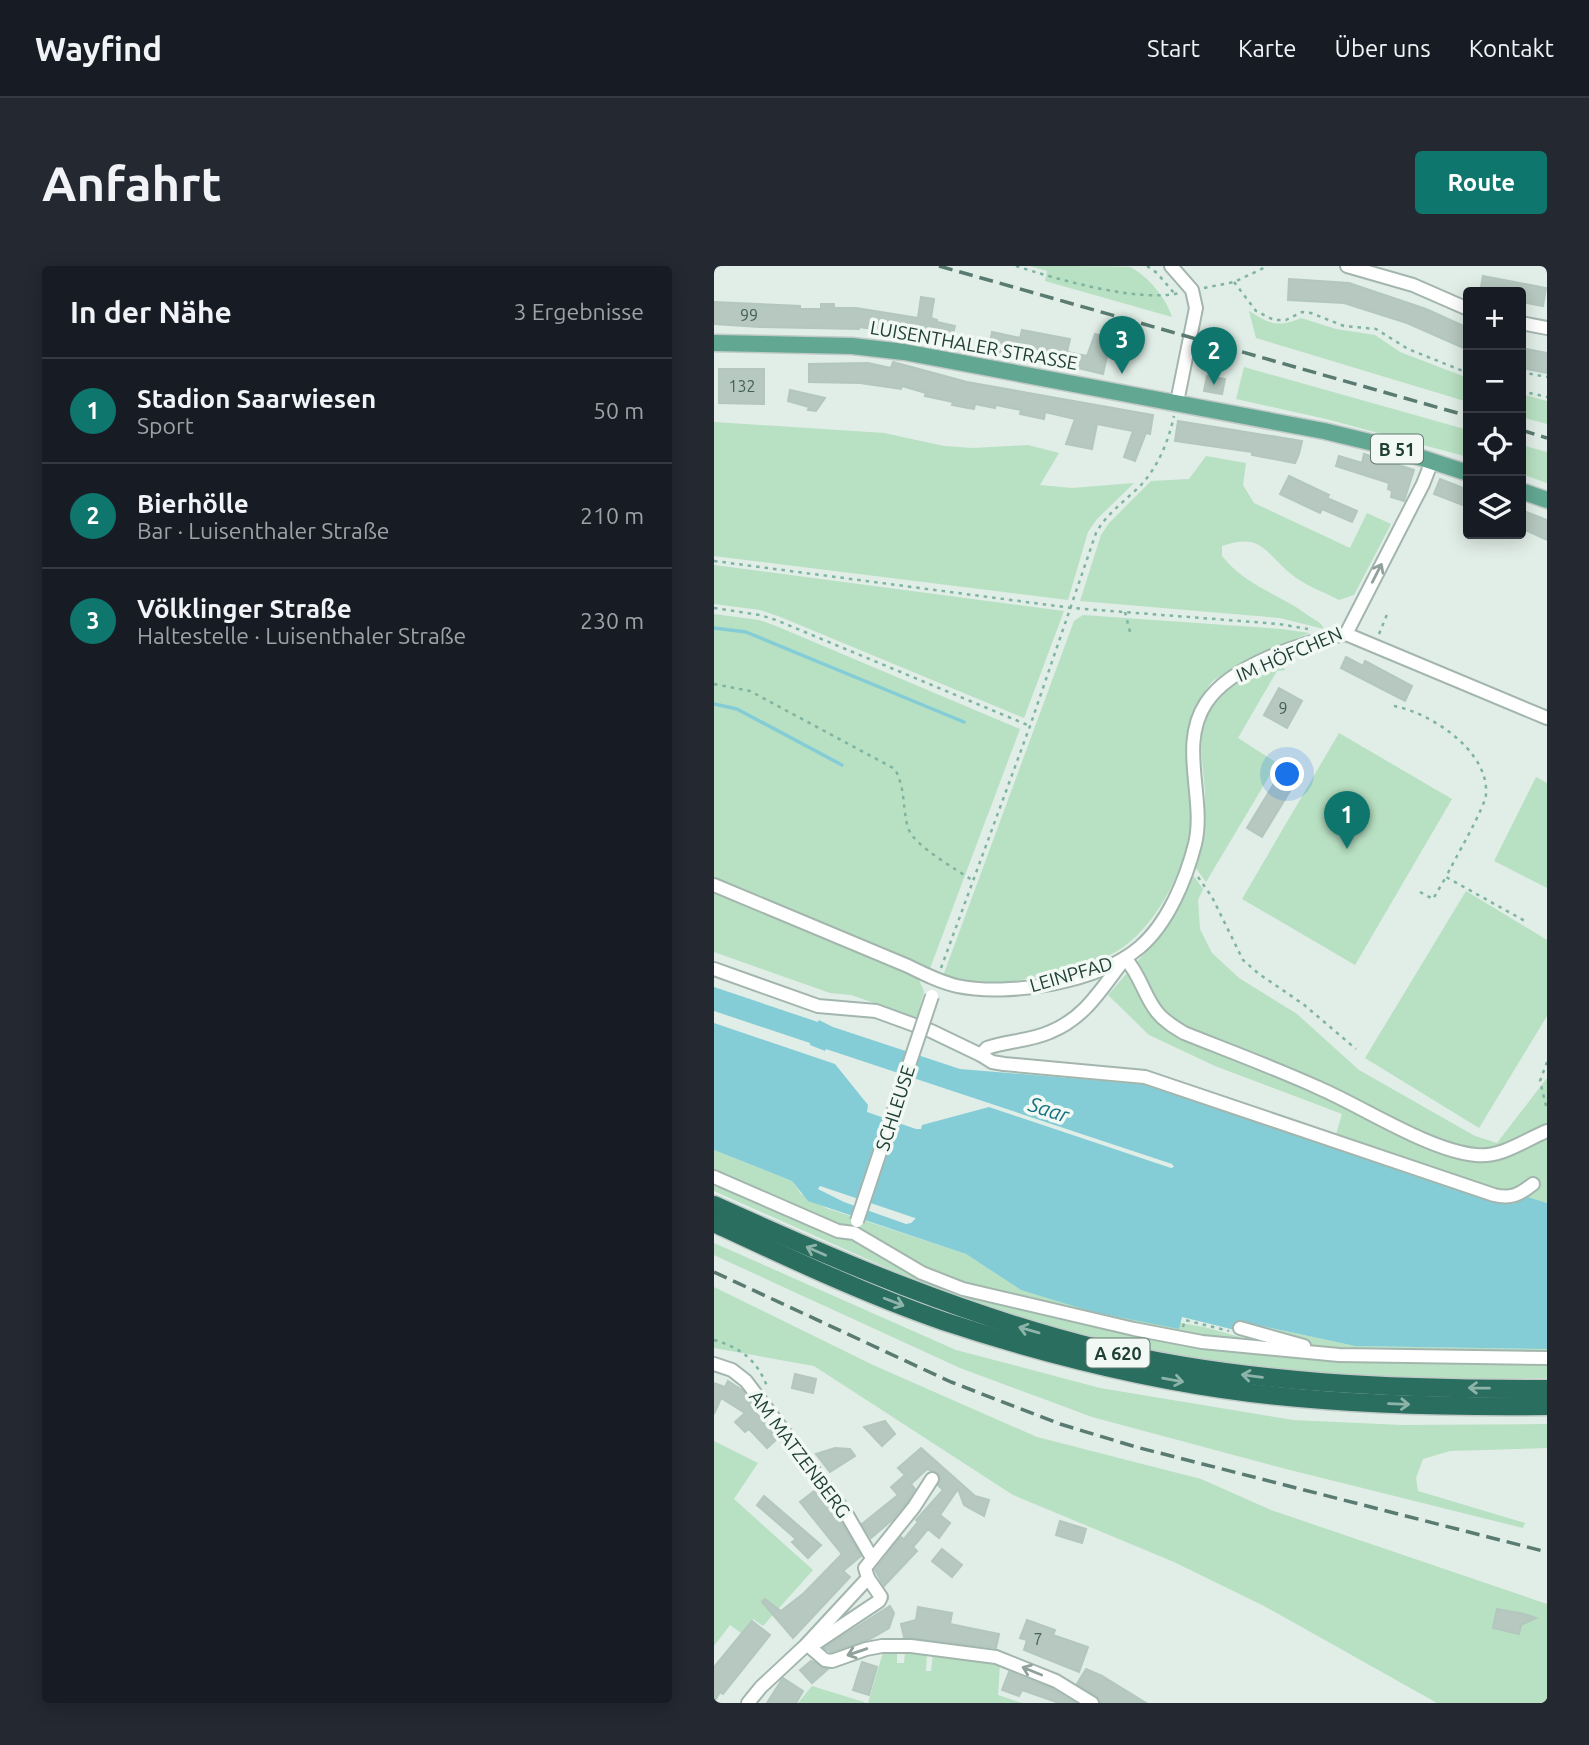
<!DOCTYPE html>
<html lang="de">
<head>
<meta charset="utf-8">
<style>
  body { margin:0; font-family:Ubuntu,sans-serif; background:#242831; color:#f1f3f6 }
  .controls { position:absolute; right:21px; top:21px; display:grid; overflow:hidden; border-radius:7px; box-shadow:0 4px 18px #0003 }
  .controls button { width:63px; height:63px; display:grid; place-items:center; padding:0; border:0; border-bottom:2px solid #363941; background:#171b24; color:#f1f3f6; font:35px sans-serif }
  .you { position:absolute; left:574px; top:509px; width:24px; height:24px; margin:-18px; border:5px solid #fff; border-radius:50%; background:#1a73e8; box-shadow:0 0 0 10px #1a73e833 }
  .badge { display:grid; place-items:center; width:46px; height:46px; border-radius:50%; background:#0f766e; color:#fff; font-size:23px; font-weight:700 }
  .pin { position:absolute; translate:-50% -58px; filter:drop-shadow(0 2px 4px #0008) }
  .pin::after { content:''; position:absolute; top:37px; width:24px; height:21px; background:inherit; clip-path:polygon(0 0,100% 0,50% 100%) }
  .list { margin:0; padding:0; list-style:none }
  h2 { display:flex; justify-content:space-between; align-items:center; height:91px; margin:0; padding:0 28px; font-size:30px }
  h2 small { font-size:23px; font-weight:400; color:#9ea1a6 }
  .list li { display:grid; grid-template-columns:46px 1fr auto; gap:21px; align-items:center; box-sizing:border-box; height:105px; padding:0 28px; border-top:2px solid #363941 }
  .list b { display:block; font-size:26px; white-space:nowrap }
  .list p { margin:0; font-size:23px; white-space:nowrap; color:#9ea1a6 }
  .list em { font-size:23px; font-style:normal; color:#9ea1a6 }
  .icon { flex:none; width:38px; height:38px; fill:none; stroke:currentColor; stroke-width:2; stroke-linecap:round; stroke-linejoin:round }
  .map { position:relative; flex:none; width:833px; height:1437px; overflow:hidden; border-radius:7px }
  header { display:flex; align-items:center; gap:42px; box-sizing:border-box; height:98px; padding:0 35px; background:#171b24; border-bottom:2px solid #363941 }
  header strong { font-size:33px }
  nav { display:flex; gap:38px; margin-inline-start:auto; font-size:24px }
  .intro { display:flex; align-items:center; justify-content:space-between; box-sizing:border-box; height:168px; padding:0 42px }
  h1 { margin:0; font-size:49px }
  .button { padding:18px 32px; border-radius:7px; background:#0f766e; color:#fff; font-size:24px; font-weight:700 }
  main { display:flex; gap:42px; padding:0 42px }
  aside { flex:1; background:#171b24; border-radius:7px; box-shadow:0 4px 18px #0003 }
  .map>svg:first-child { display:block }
</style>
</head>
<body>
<header>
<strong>Wayfind</strong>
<nav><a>Start</a><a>Karte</a><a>Über uns</a><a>Kontakt</a></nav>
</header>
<div class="intro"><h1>Anfahrt</h1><a class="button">Route</a></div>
<main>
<aside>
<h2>In der Nähe<small>3 Ergebnisse</small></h2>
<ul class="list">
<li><span class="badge">1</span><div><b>Stadion Saarwiesen</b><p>Sport</p></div><em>50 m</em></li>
<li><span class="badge">2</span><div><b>Bierhölle</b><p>Bar · Luisenthaler Straße</p></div><em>210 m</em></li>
<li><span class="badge">3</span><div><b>Völklinger Straße</b><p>Haltestelle · Luisenthaler Straße</p></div><em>230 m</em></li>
</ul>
</aside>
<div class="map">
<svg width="833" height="1437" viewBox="0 0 833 1437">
  <rect width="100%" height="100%" fill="#e1ede7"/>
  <g fill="#b8e0c2">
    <path d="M 316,0 C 332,0 406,0 416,1 C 433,9 453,33 458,51 L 331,15 L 333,5 Z"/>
    <path d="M 535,45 C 556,58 564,62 587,52 L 622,63 L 661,69 L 686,86 L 754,112 L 754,136 L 542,72 Z"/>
    <polygon points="530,101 754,164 754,191 612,153 522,133"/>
    <polygon points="807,128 833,135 833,158 807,151"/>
    <polygon points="0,156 170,167 230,180 259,182 314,179 345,187 326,219 358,222 420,217 383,253 374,266 354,334 0,290"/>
    <polygon points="807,179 833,186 833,217 807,208"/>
    <path d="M 492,190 L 532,197 L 529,219 L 540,237 L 636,282 L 653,247 L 677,258 L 640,329 L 625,334 C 610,326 590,319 577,308 C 551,287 548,266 508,280 L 508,290 C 526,313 550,323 575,337 C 586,343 596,351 607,358 L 610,363 L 566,352 L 366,335 L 387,269 L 395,257 L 437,215 L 475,213 Z"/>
    <polygon points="0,299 350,345 310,452 64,350 46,344 0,338"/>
    <polygon points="0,348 45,354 62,360 306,463 215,705 0,614"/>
    <path d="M 369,349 L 567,363 L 596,367 C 565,379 537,388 510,408 C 504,412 497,415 494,421 C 473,452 474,487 476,523 C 477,533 479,545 478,555 C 473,599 445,656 408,682 C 392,693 373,698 354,703 C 314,715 270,723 229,710 L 360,355 Z"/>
    <path d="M 566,393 L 571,404 L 563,405 L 524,472 L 563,497 L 492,616 L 479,598 C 485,575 492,552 491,528 C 489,493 478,452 509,424 C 525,410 547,402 566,393 Z"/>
    <polygon points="625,467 738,533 641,699 528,633"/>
    <polygon points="822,511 833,517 833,622 780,595"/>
    <polygon points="476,605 489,623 484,634 486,663 498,687 525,712 583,748 645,804 761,870 783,877 833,812 833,937 814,931 799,938 785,937 618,882 628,848 501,800 435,769 394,729 452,662"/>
    <polygon points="0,624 193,704 205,714 210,725 203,752 137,729 116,727 0,686"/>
    <polygon points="752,625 833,674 833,750 765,862 651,792"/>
    <polygon points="0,884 78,915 87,928 112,942 252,988 307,1024 465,1062 466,1057 490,1061 548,1077 551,1066 527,1058 538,1058 641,1080 833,1083 833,1112 681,1115 543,1107 404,1080 252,1037 0,925"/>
    <polygon points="0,977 242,1084 386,1122 579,1154 688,1159 833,1158 833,1182 736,1185 709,1193 702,1212 704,1225 811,1257 809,1262 568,1202 378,1151 246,1102 15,996 0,989"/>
    <polygon points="0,1021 159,1099 323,1171 487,1213 557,1244 833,1338 833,1437 723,1437 550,1340 460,1296 299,1229 100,1100 0,1082"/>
    <polygon points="0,1175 44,1197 20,1233 99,1304 49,1360 39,1353 27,1367 16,1359 0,1380"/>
    <polygon points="170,1383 183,1385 183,1397 190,1397 191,1385 213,1387 212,1405 217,1405 219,1388 286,1397 284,1429 308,1437 154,1437"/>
    <polygon points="98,1420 153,1437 84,1437"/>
  </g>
  <path fill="#84cdd7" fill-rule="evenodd" d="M 0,721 L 104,756 L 105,754 L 119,761 L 246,803 L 428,818 L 785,937 L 799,938 L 814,931 L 833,937 L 833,1083 L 641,1080 L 538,1058 L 527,1058 L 525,1065 L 468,1051 L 465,1063 L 379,1046 L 307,1024 L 252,988 L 94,935 L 78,915 L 0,884 L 0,757 L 121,798 L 154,839 L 153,846 L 202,863 L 207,863 L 208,859 L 275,841 L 457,902 L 460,901 L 458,898 L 112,783 L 111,785 L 96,779 L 96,777 L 0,745 ZM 106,920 L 201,952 L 202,952 L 197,957 L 192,958 L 130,936 L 104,923 Z"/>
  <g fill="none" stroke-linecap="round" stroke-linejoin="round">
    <g stroke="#84cdd7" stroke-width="3.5">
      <polyline points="0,362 32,366 250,456"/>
      <polyline points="0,438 23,443 128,499"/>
    </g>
  </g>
  <g fill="#b6c8c0" stroke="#b3c7be" stroke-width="2">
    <polygon points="769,10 832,22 829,40 807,36 807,26 766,26"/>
    <polygon points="575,13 635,17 712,43 754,62 754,84 693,57 630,37 574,34"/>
    <polygon points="207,31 220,33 217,52 223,54 223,56 241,60 236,79 201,72 201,69 145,61 145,63 46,61 0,58 0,36 86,40 86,43 107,43 107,38 120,38 120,42 142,42 204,52"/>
    <polygon points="308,64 356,73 353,86 373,90 381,68 397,72 389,108 364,102 363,106 350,103 351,97 303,88 302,92 274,87 278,66 306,72"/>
    <polygon points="807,82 833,87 833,107 807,102"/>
    <polygon points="179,96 253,116 439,149 436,168 432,167 421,195 410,191 419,165 383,158 378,183 352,178 361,153 331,146 330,153 306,148 307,144 282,139 281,142 261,138 260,143 238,139 239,136 211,130 212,127 188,120 187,123 146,117 95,116 95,98 154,97 177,102"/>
    <polygon points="5,103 50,103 50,138 5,137"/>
    <polygon points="493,110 511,113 508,128 490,125"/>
    <polygon points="76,124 98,129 111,132 102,145 94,144 95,141 74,135"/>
    <polygon points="464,155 588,175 585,188 581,197 538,189 538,186 461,175"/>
    <polygon points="650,188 700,204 690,235 677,231 678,225 674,223 675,217 622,200 625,190 648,197"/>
    <polygon points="575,210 615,229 613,232 643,245 638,256 608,243 606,247 566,228"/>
    <polygon points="726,213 754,224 754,241 720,228"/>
    <polygon points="807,244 833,254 833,274 807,262"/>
    <polygon points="632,391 649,400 651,395 698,420 691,435 627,402"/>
    <polygon points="565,422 588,435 573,462 550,449"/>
    <polygon points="567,506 582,515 548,571 533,562"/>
    <polygon points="81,1108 102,1113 99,1127 78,1122"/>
    <polygon points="14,1115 28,1124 37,1136 35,1139 64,1172 53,1182 35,1163 31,1166 21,1156 31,1147 7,1132 0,1148 0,1117 11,1121"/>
    <polygon points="171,1155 181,1168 168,1180 150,1161"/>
    <polygon points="121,1182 136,1183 141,1190 116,1206 102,1188"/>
    <polygon points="207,1182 261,1230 275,1234 270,1250 250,1239 244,1223 226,1249 236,1257 225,1272 214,1263 199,1281 203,1285 170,1320 161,1304 187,1271 190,1273 204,1256 202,1254 229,1224 224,1219 227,1214 225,1208 213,1203 197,1218 201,1223 193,1236 178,1254 157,1272 148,1258 184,1229 177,1221 191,1209 184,1202"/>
    <polygon points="103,1223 126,1254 147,1290 129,1305 136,1311 79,1372 48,1336 51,1333 67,1345 90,1327 128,1288 86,1236"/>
    <polygon points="50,1230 107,1279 94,1292 78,1276 82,1273 43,1239"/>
    <polygon points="346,1255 372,1263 368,1277 342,1269"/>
    <polygon points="228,1283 248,1299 238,1311 218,1295"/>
    <polygon points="176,1340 180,1347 175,1362 156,1373 117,1386 110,1382"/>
    <polygon points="204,1341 238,1347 236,1358 285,1368 282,1382 190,1371 187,1358 202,1354"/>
    <polygon points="783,1343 810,1348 822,1352 807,1359 805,1368 779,1362"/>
    <polygon points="313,1354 341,1364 339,1369 374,1381 365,1406 310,1384 313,1374 306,1372"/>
    <polygon points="38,1355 56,1369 9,1428 6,1426 0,1436 0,1401"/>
    <polygon points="97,1395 114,1403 98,1417 86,1404"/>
    <polygon points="148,1396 163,1401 155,1429 139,1424"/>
    <polygon points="372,1403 388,1410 432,1437 387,1437 383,1430 363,1418"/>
    <polygon points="295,1406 336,1422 361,1437 345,1437 308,1424 305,1430 288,1424"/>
    <polygon points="69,1412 89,1425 82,1437 53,1437"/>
  </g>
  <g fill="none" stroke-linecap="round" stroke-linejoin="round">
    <g stroke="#a3b6ae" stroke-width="16">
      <g id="minor">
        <polyline points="457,0 478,24 482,42 463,136"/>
        <polyline points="633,0 699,19 754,43"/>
        <polyline points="807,57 833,62"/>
        <polyline points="632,368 833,452"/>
        <polyline points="632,368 709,218 718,195"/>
        <path d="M 0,619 L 194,700 C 210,708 226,716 243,720 C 295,731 385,716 426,681 C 454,657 472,613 481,578 C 492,533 464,479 492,437 C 517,399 588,376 632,368"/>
        <path d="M 411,692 C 427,710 430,730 443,746 C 450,755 460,761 470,767 C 515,785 561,802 605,822 C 649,841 716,885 762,889 C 787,892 811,874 833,865"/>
        <path d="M 409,695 C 387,723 371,752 336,766 C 316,775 293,775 273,782 L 267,789 L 278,796 L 290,798 L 431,811 L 780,929 C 797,933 805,929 819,918"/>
        <polyline points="0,703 104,740 162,745 217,765 267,789"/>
        <polyline points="0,911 124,965 140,967 208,1007 249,1023 420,1063 488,1076 625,1089 833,1092"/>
        <polyline points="526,1062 590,1080"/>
        <polyline points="0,1098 18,1104 32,1115 133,1249 158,1292"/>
        <polyline points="99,1379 165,1335 167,1331 154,1312"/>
        <polyline points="96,1381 111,1394 118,1395 152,1383 168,1380 197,1380 282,1391 342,1415 378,1437"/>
        <polyline points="34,1437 47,1421 91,1380 154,1312 151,1302 200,1241 218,1213"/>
      </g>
    </g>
    <g stroke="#c1cac7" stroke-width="19">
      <g id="major">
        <polyline points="0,77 138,80 190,86 610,165 668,179 754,207"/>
        <polyline points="807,225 833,234"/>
      </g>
    </g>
    <g stroke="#c1cac7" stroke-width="21">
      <g id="highway">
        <path d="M 0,939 C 126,996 251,1050 386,1083 C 533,1118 683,1123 833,1123"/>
        <path d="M 0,957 C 75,992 151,1028 229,1055 C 329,1088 433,1114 537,1127 C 635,1139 735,1141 833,1140"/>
      </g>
    </g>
    <g stroke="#7fb4a1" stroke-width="2.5" stroke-dasharray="3.5 5" stroke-linecap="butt">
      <path d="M 302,0 C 342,13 425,37 466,27"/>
      <polyline points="433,0 443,7 460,27"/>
      <polyline points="520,16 542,45 560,54 572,54 588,46 597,47 630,60 662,63 694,83 754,107"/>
      <polyline points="490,22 520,16 554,0"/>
      <polyline points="807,106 833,111"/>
      <polyline points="807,125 833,131"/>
      <polyline points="0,295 358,342 565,358 594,363"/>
      <polyline points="0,342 46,349 62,354 316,460"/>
      <polyline points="411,346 417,370"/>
      <polyline points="665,368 674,346"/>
      <path d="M 0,418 L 36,425 L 181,503 C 192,524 188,541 194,562 C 200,580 242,603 258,614"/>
      <path d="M 680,440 C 717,447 775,485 772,528 C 772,540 739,596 732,611 L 811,655"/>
      <polyline points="484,611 498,631 529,694 545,708 589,738 642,783"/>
      <polyline points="706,626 719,633 732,611"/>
      <path d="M 227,702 L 316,460 L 382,267 C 392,248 411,235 427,219 C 445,199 454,176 460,150"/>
      <polyline points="833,796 826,815 833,844"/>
      <polyline points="469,1061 471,1054 515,1065"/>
      <path d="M 0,1074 C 28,1082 44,1095 54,1123"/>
    </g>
    <use href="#minor" stroke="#fff" stroke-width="12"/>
    <use href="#major" stroke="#62a792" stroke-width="16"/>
    <use href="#highway" stroke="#296e5e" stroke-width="18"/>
    <g stroke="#5a7b71" stroke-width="3.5" stroke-dasharray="14 7" stroke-linecap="butt">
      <polyline points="225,0 754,150"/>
      <polyline points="807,164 833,172"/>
      <polyline points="0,1006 237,1116 346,1158 422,1181 833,1286"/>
    </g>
    <g stroke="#a3b6ae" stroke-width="16" stroke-linecap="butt">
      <polyline id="minor-bridge" points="143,955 218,730"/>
    </g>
    <use href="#minor-bridge" stroke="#fff" stroke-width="12"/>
  </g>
  <defs><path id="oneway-shaft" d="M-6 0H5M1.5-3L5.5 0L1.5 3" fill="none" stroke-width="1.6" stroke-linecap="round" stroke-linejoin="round" transform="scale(1.75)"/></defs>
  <g stroke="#90a09a">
    <use href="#oneway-shaft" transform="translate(663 307) rotate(-63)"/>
    <use href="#oneway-shaft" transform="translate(143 1386) rotate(161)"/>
    <use href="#oneway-shaft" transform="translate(318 1405) rotate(-158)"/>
  </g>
  <g stroke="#8eb4aa">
    <use href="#oneway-shaft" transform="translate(102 985) rotate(-156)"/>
    <use href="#oneway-shaft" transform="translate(180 1036) rotate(21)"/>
    <use href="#oneway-shaft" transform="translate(315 1064) rotate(-164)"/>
    <use href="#oneway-shaft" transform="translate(538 1110) rotate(-173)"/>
    <use href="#oneway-shaft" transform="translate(459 1114) rotate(10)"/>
    <use href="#oneway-shaft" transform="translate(765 1122) rotate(-179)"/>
    <use href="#oneway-shaft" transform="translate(685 1138) rotate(2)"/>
  </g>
  <g text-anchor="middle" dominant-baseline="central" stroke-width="7" stroke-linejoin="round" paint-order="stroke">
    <g font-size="16" fill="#466258">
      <text x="35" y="49">99</text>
      <text x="28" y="120">132</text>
      <text x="569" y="442">9</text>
      <text x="324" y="1373">7</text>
    </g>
    <g fill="#f2f9f5" stroke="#5f786f" stroke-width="2">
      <rect x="657" y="168.5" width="52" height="29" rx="5"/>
      <rect x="372.5" y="1072.5" width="63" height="29" rx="5"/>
    </g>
    <g font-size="18" font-weight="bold" fill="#204036">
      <text x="683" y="183">B 51</text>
      <text x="404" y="1087">A 620</text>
    </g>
    <g font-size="19" fill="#204036" stroke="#f2f9f5">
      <text transform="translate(260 79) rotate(10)">LUISENTHALER STRASSE</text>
      <text transform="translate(575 388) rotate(-23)">IM HÖFCHEN</text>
      <text transform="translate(357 708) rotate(-16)">LEINPFAD</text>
      <text transform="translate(181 842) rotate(-72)">SCHLEUSE</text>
      <text transform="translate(86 1188) rotate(53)">AM MATZENBERG</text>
    </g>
    <g font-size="21" font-style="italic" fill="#147381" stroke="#f2f9f5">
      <text transform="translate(335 843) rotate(18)">Saar</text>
    </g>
  </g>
</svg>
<div class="controls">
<button>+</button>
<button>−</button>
<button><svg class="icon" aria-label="locate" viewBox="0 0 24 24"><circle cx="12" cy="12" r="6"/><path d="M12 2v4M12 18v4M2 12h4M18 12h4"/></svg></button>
<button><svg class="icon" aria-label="layers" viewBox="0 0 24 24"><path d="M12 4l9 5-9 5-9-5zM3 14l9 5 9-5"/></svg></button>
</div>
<div class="you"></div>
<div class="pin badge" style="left:633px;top:583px">1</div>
<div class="pin badge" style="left:500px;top:119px">2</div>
<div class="pin badge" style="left:408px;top:108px">3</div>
</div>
</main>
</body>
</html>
